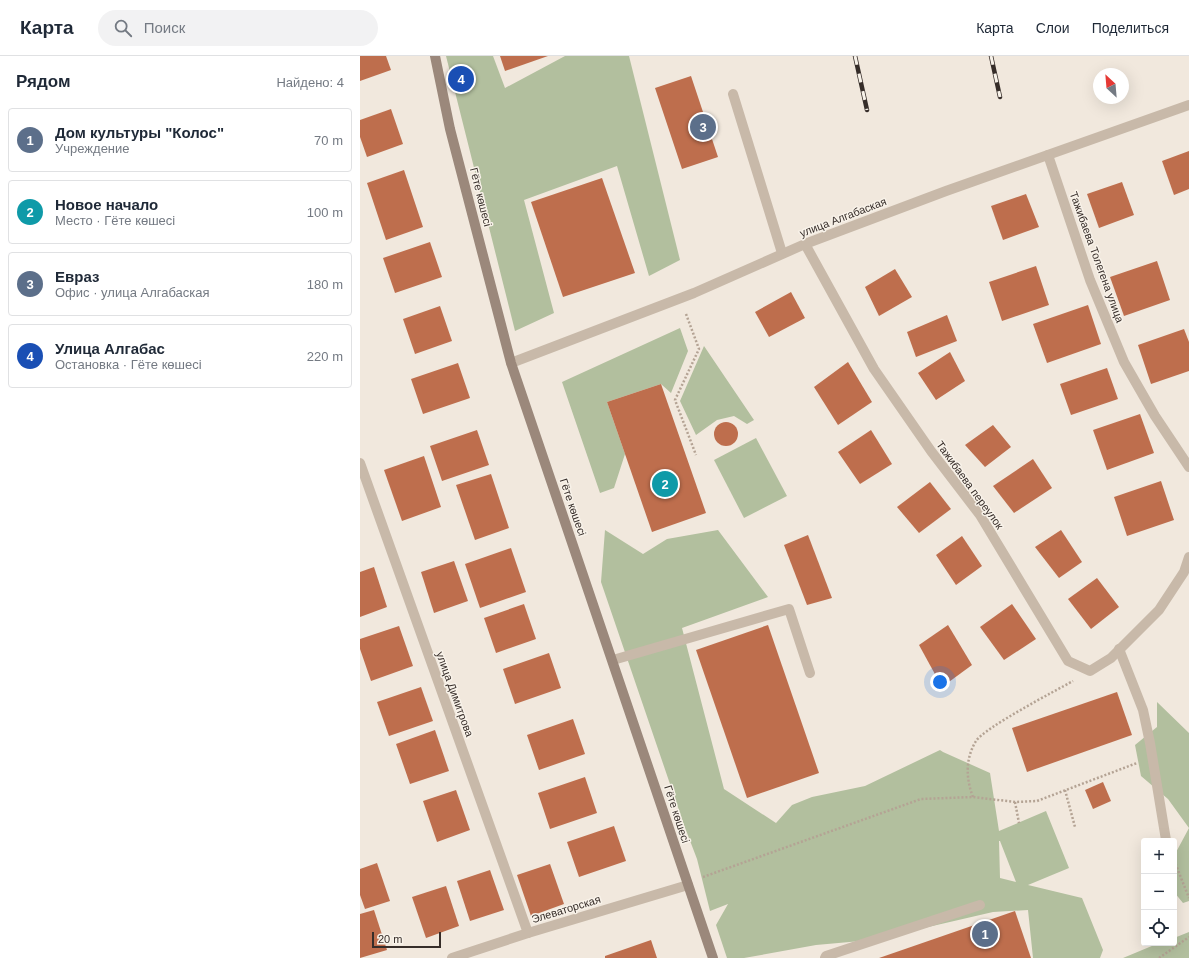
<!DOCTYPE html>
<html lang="ru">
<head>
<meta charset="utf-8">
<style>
  body { margin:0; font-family:Helvetica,sans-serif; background:#f2f2f3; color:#1f2937 }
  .controls { position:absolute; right:12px; bottom:12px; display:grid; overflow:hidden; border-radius:4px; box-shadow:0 4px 16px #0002 }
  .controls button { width:36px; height:36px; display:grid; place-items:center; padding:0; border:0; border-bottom:1px solid #e0e1e3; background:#fff; color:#1f2937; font:20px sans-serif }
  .compass { position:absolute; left:733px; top:12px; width:36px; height:36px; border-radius:50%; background:#fff; box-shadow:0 4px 16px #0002; rotate:334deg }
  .scale { position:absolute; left:12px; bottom:10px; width:69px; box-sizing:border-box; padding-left:4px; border:2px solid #362d29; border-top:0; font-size:11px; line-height:14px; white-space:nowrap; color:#362d29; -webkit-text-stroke:3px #f8f2e9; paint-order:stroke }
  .you { position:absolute; left:580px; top:626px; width:14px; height:14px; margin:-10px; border:3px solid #fff; border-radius:50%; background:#1a73e8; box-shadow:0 0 0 6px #1a73e833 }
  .badge { display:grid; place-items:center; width:26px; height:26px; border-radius:50%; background:#7c3aed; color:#fff; font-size:13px; font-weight:700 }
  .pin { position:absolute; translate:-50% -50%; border:2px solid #fff; box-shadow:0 1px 4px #0006 }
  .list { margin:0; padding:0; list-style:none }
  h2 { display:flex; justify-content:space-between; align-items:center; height:52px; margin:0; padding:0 16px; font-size:17px }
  h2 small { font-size:13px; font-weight:400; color:#747a83 }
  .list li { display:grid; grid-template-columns:26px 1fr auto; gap:12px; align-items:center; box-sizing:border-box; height:64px; margin:0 8px 8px; padding:0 8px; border:1px solid #e0e1e3; border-radius:4px }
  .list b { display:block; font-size:15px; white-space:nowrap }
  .list p { margin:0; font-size:13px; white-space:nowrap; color:#747a83 }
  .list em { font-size:13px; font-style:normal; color:#747a83 }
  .icon { flex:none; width:22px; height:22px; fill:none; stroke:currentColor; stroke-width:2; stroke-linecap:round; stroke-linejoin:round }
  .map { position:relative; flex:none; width:829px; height:902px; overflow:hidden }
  header { display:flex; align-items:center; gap:24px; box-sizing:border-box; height:56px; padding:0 20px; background:#fff; border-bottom:1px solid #e0e1e3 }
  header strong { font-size:19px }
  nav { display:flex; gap:22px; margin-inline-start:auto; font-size:14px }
  .search { width:280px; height:36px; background:#f2f2f3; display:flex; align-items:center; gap:10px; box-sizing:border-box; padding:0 14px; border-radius:22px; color:#747a83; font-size:15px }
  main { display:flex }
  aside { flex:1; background:#fff }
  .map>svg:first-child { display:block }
</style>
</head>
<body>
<header>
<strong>Карта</strong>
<div class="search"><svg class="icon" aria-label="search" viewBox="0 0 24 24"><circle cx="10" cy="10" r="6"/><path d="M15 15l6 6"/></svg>Поиск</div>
<nav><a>Карта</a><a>Слои</a><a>Поделиться</a></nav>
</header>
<main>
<aside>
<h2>Рядом<small>Найдено: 4</small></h2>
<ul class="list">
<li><span class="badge" style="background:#5c6f8a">1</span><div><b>Дом культуры &quot;Колос&quot;</b><p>Учреждение</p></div><em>70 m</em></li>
<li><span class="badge" style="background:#0f9aa8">2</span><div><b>Новое начало</b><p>Место · Гёте көшесі</p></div><em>100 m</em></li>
<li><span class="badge" style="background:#5c6f8a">3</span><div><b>Евраз</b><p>Офис · улица Алгабаская</p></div><em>180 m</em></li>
<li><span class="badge" style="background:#1a4fb4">4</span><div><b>Улица Алгабас</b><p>Остановка · Гёте көшесі</p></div><em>220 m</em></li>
</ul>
</aside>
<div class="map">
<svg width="829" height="902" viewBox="0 0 829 902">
  <rect width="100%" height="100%" fill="#f1e8dd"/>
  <g fill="#b2bf9e" fill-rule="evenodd">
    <polygon points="86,0 133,0 145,32 205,0 269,0 320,204 289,220 257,110 164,144 194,257 155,275"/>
    <polygon points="320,272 328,295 311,337 301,328 247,346 265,398 254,432 240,437 202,326"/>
    <polygon points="344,290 394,364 387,368 374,360 357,364 336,379 320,345"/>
    <polygon points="396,382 427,440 384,462 354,404"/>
    <path d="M 245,474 L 283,498 L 307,483 L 358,474 L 408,541 L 322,572 L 364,733 L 416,767 L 432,749 L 452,741 L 505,730 L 580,694 L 583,696 L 630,717 L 639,775 L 686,755 L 709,812 L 668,829 L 722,842 L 743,894 L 740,902 L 673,902 L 668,854 L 633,856 L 512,884 L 456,889 L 384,902 L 367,902 L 356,869 L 368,848 L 350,855 L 337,803 L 324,769 L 241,526 ZM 639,785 L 640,785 L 656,826 L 640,822 Z"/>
    <polygon points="797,646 829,677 829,845 823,847 814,836 814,800 829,772 808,743 781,720 775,689 797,671"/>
    <polygon points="829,876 829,902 763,902 799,887 814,887 814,882"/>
  </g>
  <g fill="#be6e4d">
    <polygon points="0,0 26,0 31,14 0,25"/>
    <polygon points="140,0 188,0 145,15"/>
    <polygon points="331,20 358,101 322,113 295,32"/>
    <polygon points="31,53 43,88 7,101 0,81 0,64"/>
    <polygon points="829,95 829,133 814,139 802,105"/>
    <polygon points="44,114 63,171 26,184 7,127"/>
    <polygon points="242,122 275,217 203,241 171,146"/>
    <polygon points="762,126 774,159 739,172 727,138"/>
    <polygon points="666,138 679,171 643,184 631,150"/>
    <polygon points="70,186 82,221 35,237 23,202"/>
    <polygon points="797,205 810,244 764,260 750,221"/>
    <polygon points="676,210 689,249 642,265 629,226"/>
    <polygon points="535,213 552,241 519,260 505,231"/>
    <polygon points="431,236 445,262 409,281 395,256"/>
    <polygon points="728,249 741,288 687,307 673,268"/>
    <polygon points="80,250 92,285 55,298 43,263"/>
    <polygon points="587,259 597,285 556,301 547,276"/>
    <polygon points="824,273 829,286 829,315 791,328 778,289"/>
    <polygon points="590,296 605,325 576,344 558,317"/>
    <polygon points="488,306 512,346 478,369 454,331"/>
    <polygon points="98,307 110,342 63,358 51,323"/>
    <polygon points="747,312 758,343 711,359 700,328"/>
    <polygon points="301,328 346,457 292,476 247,346"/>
    <polygon points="780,358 794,397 747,414 733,374"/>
    <circle cx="366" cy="378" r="12"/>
    <polygon points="633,369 651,391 625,411 605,389"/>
    <polygon points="117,374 129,409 82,425 70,390"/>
    <polygon points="511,374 532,408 500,428 478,396"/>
    <polygon points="64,400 81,451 42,465 24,414"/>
    <polygon points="673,403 692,432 654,457 633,430"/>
    <polygon points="131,418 149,472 115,484 96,429"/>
    <polygon points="801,425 814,464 767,480 754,441"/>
    <polygon points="570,426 591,453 559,477 537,451"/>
    <polygon points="701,474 722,506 699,522 675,491"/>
    <polygon points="448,479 472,542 447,549 424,489"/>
    <polygon points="602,480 622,510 596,529 576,499"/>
    <polygon points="151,492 166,536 120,552 105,508"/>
    <polygon points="94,505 108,545 74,557 61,516"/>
    <polygon points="14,511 27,551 0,561 0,516"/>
    <polygon points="737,522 759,551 731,573 708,543"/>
    <polygon points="164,548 176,583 136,597 124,562"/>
    <polygon points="652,548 676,583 644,604 620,571"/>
    <polygon points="408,569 459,717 387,742 336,594"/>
    <polygon points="588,569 612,609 582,631 559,589"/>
    <polygon points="39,570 53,610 11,625 0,593 0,583"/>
    <polygon points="189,597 201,632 155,648 143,613"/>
    <polygon points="61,631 73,665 29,680 17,646"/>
    <polygon points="757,636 772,679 667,716 652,672"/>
    <polygon points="213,663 225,698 179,714 167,679"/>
    <polygon points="75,674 89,715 50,728 36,688"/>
    <polygon points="225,721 237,757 190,773 178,737"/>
    <polygon points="743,726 751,745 733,753 725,734"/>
    <polygon points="96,734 110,774 77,786 63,745"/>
    <polygon points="254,770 266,805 219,821 207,786"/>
    <polygon points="17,807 30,845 5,853 0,839 0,813"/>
    <polygon points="190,808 204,848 171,860 157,819"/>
    <polygon points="130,814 144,854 110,865 97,825"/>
    <polygon points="86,830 99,870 66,882 52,841"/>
    <polygon points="14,854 27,894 0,902 0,858"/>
    <polygon points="655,855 671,902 519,902"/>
    <polygon points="291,884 297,902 245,902 245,900"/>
  </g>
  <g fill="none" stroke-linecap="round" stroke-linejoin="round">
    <g stroke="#b4a394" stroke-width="2.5" stroke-dasharray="2 2" stroke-linecap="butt">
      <polyline points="326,258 339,293 315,344 336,399"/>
      <polyline points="705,734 715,771"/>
      <path d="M 613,741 C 606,723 605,703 616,685 C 624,672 695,635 713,625"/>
      <polyline points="655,746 659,767"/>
      <polyline points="814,804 829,842"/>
      <polyline points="343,821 561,743 613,741 655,746 677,745 777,707"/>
      <polyline points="799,902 829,881"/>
    </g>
    <g stroke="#c8b9a9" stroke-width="10">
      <polyline points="373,38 422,197"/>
      <polyline points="759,593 783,654 790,687 806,784"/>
      <polyline points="253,604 429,553 450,617"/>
      <polyline points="465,902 466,900 620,849"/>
    </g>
    <g stroke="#c8b9a9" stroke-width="10">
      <polyline points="688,99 730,224 764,306 795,360 829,411"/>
      <polyline points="445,188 514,313 571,395 620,459 708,605 730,615 751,602 799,554 824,516 829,501"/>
      <polyline points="151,307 334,237 445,188 586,135 829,49"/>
      <polyline points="0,407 168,877"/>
      <polyline points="92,902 168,877 328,829"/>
    </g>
    <polyline stroke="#9b887b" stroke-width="10" points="75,0 90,73 151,307 353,902"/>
    <g stroke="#362d29" stroke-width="4.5">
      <g id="rail">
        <polyline points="495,0 507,54"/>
        <polyline points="631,0 640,41"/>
      </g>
    </g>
    <use href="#rail" stroke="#f8f2e9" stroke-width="3" stroke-dasharray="9" stroke-linecap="butt"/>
  </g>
  <g text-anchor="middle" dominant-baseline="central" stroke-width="3" stroke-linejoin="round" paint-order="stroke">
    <g font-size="11" fill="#362d29" stroke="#f8f2e9">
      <text transform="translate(121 141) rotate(76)">Гёте көшесі</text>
      <text transform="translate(483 161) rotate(-21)">улица Алгабаская</text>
      <text transform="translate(737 201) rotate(70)">Тажибаева Толегена улица</text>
      <text transform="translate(610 429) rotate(54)">Тажибаева переулок</text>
      <text transform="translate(213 451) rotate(71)">Гёте көшесі</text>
      <text transform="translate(95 638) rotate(70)">улица Димитрова</text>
      <text transform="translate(317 758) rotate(72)">Гёте көшесі</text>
      <text transform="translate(206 853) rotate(-17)">Элеваторская</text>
    </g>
  </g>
</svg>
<div class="controls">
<button>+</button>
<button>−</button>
<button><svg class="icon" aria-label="locate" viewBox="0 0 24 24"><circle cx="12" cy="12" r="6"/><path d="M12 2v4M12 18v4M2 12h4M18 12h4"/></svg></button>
</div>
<svg class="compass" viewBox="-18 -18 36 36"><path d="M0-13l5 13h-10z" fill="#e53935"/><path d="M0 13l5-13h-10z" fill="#747a83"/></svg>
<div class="scale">20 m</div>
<div class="you"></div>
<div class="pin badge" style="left:625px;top:878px;background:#5c6f8a">1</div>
<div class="pin badge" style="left:305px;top:428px;background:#0f9aa8">2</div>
<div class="pin badge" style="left:343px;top:71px;background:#5c6f8a">3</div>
<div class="pin badge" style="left:101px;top:23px;background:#1a4fb4">4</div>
</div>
</main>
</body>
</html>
